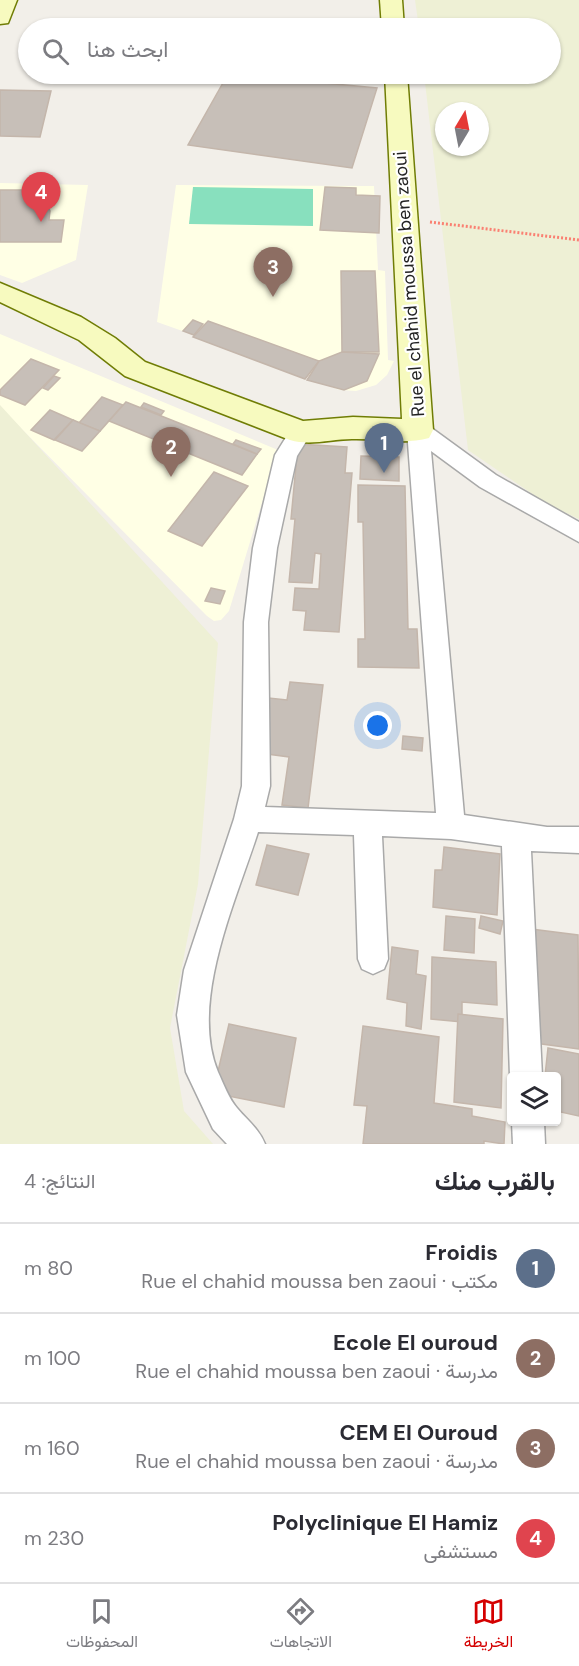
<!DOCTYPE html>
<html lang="ar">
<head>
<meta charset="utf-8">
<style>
  body { margin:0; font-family:"DM Sans",Vazirmatn,sans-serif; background:#f2f2f3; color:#2b2b33; direction:rtl }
  .controls { position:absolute; right:18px; bottom:18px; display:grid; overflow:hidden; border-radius:6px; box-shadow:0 2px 4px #0004 }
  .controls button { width:54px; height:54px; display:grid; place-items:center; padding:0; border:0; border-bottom:2px solid #e1e1e2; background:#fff; color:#2b2b33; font:30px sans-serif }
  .compass { position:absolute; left:435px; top:102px; width:54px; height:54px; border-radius:50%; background:#fff; box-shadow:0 2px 4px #0004; rotate:10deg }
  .you { position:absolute; left:378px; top:726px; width:21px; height:21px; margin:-15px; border:4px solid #fff; border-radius:50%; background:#1a73e8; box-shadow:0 0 0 9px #1a73e833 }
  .badge { display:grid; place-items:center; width:39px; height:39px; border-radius:50%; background:#d40000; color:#fff; font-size:20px; font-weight:700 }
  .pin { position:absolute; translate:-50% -50px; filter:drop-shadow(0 2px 3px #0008) }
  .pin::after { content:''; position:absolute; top:32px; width:21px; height:18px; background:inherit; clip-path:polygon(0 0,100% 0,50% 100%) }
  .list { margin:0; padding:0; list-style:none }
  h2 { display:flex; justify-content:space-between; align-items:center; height:78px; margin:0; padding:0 24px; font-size:26px }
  h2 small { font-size:20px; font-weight:400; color:#7c7c81 }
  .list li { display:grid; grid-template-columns:39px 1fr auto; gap:18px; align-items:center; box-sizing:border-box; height:90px; padding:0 24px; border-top:2px solid #e1e1e2 }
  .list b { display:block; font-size:22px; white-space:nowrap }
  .list p { margin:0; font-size:20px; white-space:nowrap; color:#7c7c81 }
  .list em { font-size:20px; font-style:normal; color:#7c7c81 }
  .icon { flex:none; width:33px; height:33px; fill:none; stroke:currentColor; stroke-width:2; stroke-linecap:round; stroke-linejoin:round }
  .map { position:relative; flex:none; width:579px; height:1144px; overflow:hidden; direction:ltr }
  .search { position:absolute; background:#fff; box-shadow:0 2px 4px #0004; left:18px; right:18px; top:18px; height:66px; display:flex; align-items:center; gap:15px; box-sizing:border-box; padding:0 21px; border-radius:33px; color:#7c7c81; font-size:22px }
  .sheet { height:438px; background:#fff }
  nav { display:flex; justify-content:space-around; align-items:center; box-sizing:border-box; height:84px; border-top:2px solid #e1e1e2; background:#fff; font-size:16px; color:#7c7c81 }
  nav a { display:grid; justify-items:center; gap:3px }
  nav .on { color:#d40000 }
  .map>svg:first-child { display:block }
</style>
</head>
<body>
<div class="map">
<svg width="579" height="1144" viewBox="0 0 579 1144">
  <rect width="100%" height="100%" fill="#f2efe9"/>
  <g fill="#ffffe5">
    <polygon points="0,183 88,185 76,260 22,283 0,275"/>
    <polygon points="176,185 374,186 378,270 385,271 388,360 394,361 387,375 376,385 356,391 340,390 331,387 332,384 157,322"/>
    <polygon points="0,334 278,450 229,611 221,620 214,621 207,616 0,407"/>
  </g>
  <g fill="#eef0d5" fill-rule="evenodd">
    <path d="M 415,0 L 579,0 L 579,519 L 547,504 L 468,450 L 424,74 L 550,74 L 550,28 L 419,28 ZM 444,111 L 480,111 L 480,147 L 444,147 Z"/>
    <polygon points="0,405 218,643 198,884 170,1028 184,1111 213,1144 0,1144"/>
  </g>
  <polygon fill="#88e0be" points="193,187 313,189 313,226 189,224"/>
  <g fill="#c7bfb8" stroke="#c4b6ab" stroke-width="1.5">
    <polygon points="228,74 377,88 352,168 188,145"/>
    <polygon points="0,90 51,91 40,137 0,136"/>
    <polygon points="325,187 356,188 356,195 380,196 379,233 320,230"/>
    <polygon points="0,190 28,190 27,196 38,196 37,203 47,203 50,211 49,220 64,220 61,242 0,242"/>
    <polygon points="341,271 375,271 379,352 342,352"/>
    <polygon points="193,320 203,324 194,335 183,331"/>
    <polygon points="208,321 319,361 305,379 193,337"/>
    <polygon points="342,352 379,354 367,381 344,390 307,380 319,361"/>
    <polygon points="31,359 59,370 25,405 0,395 0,390"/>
    <polygon points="54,376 60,378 48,390 43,388"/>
    <polygon points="102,397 123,405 100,431 79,423"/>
    <polygon points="126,402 257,454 242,475 109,421"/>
    <polygon points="144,403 164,411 161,415 141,407"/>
    <polygon points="50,410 73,420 54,440 31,430"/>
    <polygon points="73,420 100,431 82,451 55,440"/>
    <polygon points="236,440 261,449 257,454 233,444"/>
    <polygon points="298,444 347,447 345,473 352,473 339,632 304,630 306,611 293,610 295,588 319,589 321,554 315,553 312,583 289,582 295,519 291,519"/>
    <polygon points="361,456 399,457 399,481 360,479"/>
    <polygon points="214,472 248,486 202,546 168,531"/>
    <polygon points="358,485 405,486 408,629 417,629 419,668 358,667 358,639 365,639 363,522 358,522"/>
    <polygon points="211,588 225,591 220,604 205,601"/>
    <polygon points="290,682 323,685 308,808 282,805 289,757 260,753 269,698 287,700"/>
    <polygon points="403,736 423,738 422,751 402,749"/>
    <polygon points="267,845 309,854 298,895 256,885"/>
    <polygon points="444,847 500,854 497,915 433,907 435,870 442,870"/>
    <polygon points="446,916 475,919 474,953 444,950"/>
    <polygon points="481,916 503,921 500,934 479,928"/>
    <polygon points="531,929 578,935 579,1049 527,1042"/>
    <polygon points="392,947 418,951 416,974 426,976 421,1029 406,1026 407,1003 387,999"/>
    <polygon points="432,957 496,962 497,1005 462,1002 462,1022 431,1019"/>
    <polygon points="458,1014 503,1019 501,1108 454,1102"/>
    <polygon points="229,1024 296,1038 284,1107 213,1093"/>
    <polygon points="363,1026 439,1037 434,1103 472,1109 472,1116 505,1122 504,1144 484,1141 484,1144 363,1144 367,1106 354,1105"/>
    <polygon points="548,1048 579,1054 579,1116 556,1111 556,1076 545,1076"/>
  </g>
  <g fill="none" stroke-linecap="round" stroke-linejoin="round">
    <g stroke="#a9a9a9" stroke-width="3">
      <g id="street">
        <path d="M 418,422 L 426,424 L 496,475 L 579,522 L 579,542 L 480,487 L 431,451 L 464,815 L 547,827 L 579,827 L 579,853 L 531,851 L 542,1076 L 512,1076 L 512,1079 L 510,1076 L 502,846 L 451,839 L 382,836 L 388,959 L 384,969 L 373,974 L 362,969 L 358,959 L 354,835 L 258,832 C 236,901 189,1002 218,1072 C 223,1083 229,1099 237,1108 C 248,1121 259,1129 265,1144 L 227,1144 L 213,1129 L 186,1072 L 177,1015 L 184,970 L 234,819 L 242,786 L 244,622 L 253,548 L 275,455 L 293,426 L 301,424 L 309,426 L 312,432 L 297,456 L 277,548 L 268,622 L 270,786 L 265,807 L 436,813 L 407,430 L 410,424 Z"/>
        <polygon points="512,1122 544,1122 545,1144 513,1144"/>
      </g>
    </g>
    <g stroke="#707d05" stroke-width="3">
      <g id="secondary">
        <polygon points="0,0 17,0 8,23 0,24"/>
        <polygon points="380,0 402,0 404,28 382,28"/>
        <path d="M 385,74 L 407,74 L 433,430 L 429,438 C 404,445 377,438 352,439 C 332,439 310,446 290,440 L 125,376 L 79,340 L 0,302 L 0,283 L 81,317 L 115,338 L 145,362 L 303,421 L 353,417 L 402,419 Z"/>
      </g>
    </g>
    <polyline stroke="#fa8072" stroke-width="3" stroke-dasharray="2 2" stroke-linecap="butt" points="430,222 579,240"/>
    <use href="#street" fill="#fff" fill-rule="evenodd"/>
    <use href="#secondary" fill="#f7fabf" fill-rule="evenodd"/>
  </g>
  <g text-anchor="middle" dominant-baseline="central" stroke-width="4.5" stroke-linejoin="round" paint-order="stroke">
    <g font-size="18" fill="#222" stroke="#fff">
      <text transform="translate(409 284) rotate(-94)">Rue el chahid moussa ben zaoui</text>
    </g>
  </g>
</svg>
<div class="controls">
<button><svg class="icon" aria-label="layers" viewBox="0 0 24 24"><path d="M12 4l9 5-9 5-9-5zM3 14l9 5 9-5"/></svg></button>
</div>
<svg class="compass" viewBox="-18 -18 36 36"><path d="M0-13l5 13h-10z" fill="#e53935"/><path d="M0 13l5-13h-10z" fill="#7c7c81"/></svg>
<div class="you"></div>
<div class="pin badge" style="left:384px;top:473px;background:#5c6f8a">1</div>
<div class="pin badge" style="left:171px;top:477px;background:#8d6e63">2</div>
<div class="pin badge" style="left:273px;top:297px;background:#8d6e63">3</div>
<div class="pin badge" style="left:41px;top:222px;background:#e0444e">4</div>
<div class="search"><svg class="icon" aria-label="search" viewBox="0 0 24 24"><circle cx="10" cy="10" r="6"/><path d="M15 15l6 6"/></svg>ابحث هنا</div>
</div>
<section class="sheet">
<h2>بالقرب منك<small>النتائج: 4</small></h2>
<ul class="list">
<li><span class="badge" style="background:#5c6f8a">1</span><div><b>Froidis</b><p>مكتب · Rue el chahid moussa ben zaoui</p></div><em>80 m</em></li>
<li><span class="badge" style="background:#8d6e63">2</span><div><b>Ecole El ouroud</b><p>مدرسة · Rue el chahid moussa ben zaoui</p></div><em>100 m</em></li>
<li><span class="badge" style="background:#8d6e63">3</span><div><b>CEM El Ouroud</b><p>مدرسة · Rue el chahid moussa ben zaoui</p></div><em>160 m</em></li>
<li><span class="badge" style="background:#e0444e">4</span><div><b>Polyclinique El Hamiz</b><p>مستشفى</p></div><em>230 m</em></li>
</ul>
</section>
<nav>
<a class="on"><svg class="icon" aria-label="map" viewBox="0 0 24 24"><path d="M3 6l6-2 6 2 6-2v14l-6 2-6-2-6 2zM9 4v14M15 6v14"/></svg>الخريطة</a>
<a><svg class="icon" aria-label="directions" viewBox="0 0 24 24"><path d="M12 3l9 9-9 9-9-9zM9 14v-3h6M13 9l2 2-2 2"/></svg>الاتجاهات</a>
<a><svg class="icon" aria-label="saved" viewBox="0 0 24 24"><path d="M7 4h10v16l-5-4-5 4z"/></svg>المحفوظات</a>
</nav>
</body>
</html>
